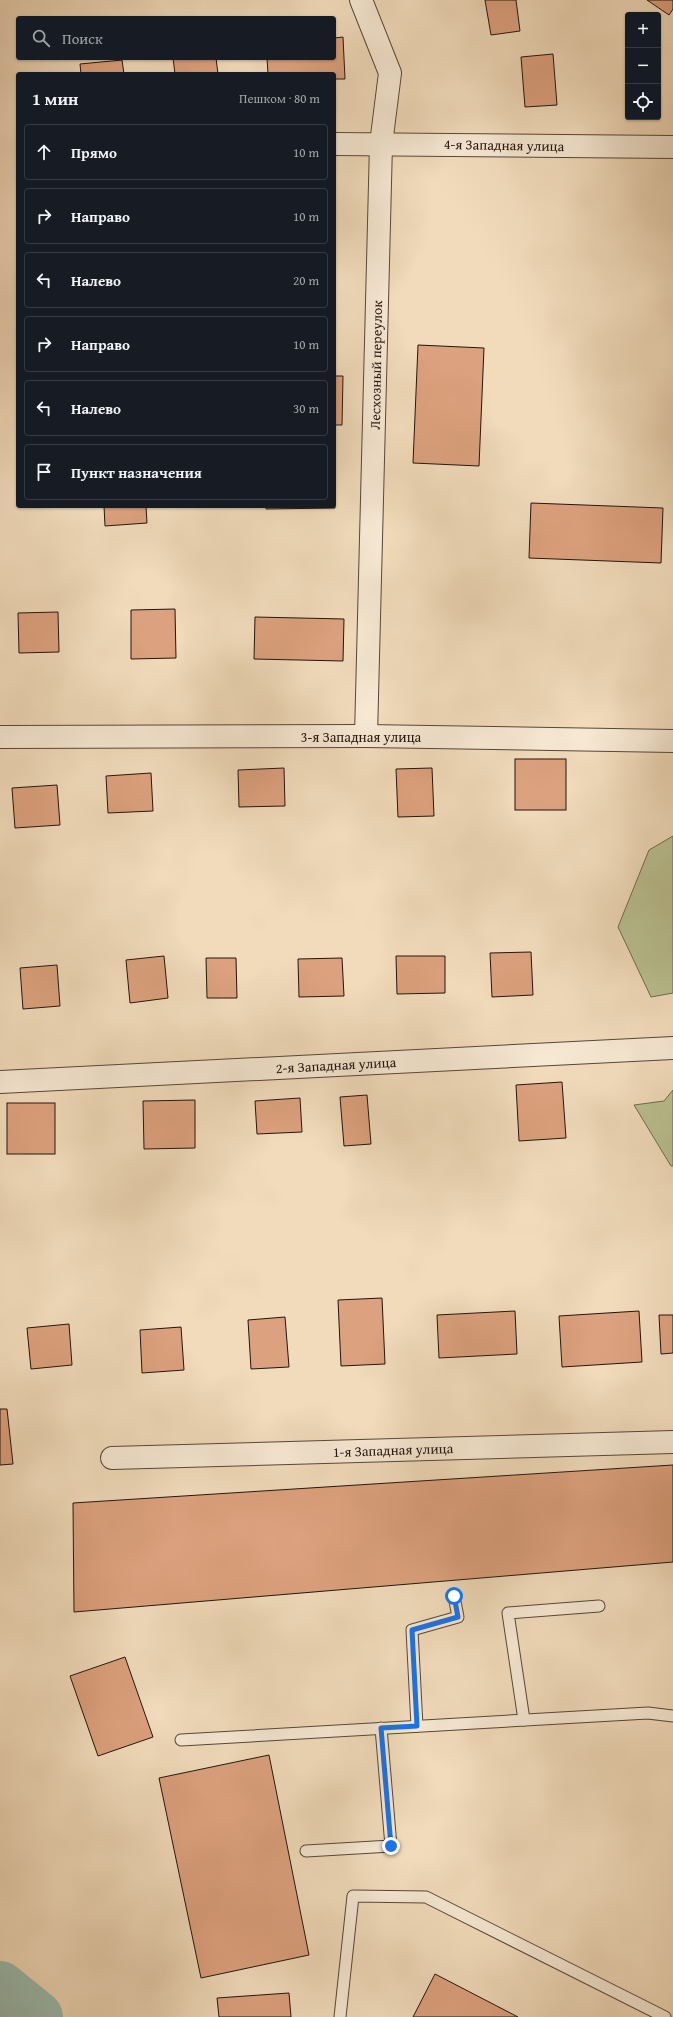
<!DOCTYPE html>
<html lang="ru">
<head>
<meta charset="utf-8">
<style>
  body { margin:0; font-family:"Gentium Book Plus",serif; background:#20242c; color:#f1f3f6 }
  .controls { position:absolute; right:12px; top:12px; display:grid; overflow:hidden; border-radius:4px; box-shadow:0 1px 3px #0004 }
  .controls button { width:36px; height:36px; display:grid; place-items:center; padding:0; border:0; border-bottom:1px solid #363941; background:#171b24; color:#f1f3f6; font:20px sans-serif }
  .stop { position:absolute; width:12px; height:12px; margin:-9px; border:3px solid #1a73e8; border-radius:50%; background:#fff }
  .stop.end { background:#1a73e8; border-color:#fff; box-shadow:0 1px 4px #0008 }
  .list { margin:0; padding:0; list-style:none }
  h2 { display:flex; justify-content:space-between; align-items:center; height:52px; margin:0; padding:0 16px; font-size:17px }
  h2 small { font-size:13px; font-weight:400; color:#9ea1a6 }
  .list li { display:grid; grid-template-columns:26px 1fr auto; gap:12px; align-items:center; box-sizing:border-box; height:56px; margin:0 8px 8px; padding:0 8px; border:1px solid #363941; border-radius:4px }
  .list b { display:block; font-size:15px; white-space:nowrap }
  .list em { font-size:13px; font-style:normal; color:#9ea1a6 }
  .icon { flex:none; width:22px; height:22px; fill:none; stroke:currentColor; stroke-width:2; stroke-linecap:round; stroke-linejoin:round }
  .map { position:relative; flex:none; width:673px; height:2017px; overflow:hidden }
  .search { position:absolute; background:#171b24; box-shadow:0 1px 3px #0004; left:16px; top:16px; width:320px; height:44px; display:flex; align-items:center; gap:10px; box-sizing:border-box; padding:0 14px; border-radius:4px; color:#9ea1a6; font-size:15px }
  .panel { position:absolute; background:#171b24; box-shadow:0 1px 3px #0004; left:16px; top:72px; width:320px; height:436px; border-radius:4px }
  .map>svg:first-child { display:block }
</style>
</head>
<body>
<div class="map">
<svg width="673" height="2017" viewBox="0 0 673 2017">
  <rect width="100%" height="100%" fill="#f1dbbb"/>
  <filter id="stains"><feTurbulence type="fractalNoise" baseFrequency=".005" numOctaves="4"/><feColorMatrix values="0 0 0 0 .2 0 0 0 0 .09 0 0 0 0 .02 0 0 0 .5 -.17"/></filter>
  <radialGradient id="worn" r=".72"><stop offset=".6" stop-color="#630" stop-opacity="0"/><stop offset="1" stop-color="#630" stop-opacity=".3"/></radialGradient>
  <g fill="#bac090" stroke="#6e6a50">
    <polygon points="673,836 673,993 651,997 618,927 649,850"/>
    <polygon points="673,1090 673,1166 671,1166 634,1105 664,1101"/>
  </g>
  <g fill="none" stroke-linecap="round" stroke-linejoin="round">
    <polyline stroke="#9bbbaf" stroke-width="52" points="0,1987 37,2017"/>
  </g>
  <g fill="#dca17e" stroke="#23140f">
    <polygon points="485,0 516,0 520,31 491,35"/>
    <polygon points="647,0 673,0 673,9 669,15"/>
    <polygon points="343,37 345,79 334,79 334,74 268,74 267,58 334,58 334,38"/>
    <polygon points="553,54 557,105 525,107 521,57"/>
    <polygon points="173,58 216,58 218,74 175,74"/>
    <polygon points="122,60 124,74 81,74 80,64"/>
    <polygon points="418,345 484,348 479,466 413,463"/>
    <polygon points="334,376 343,376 342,425 334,425"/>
    <polygon points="334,470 335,508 266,509 266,506 334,506"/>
    <polygon points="531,503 663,508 661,563 529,558"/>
    <polygon points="104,506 146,506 147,523 105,526"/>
    <polygon points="175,609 176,658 131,659 131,610"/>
    <polygon points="58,612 59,652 19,653 18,613"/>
    <polygon points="255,617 344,619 343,661 254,659"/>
    <rect x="515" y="759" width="51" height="51"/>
    <polygon points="284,768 285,806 239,807 238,770"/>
    <polygon points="432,768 434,816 398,817 396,769"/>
    <polygon points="151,773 153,811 108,813 106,776"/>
    <polygon points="57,785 60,825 15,828 12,788"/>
    <polygon points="531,952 533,995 492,997 490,953"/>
    <polygon points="164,956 168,998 130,1003 126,960"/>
    <polygon points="396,956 445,956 445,993 397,994"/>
    <polygon points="206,958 236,958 237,998 207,998"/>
    <polygon points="342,958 344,996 299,997 298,959"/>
    <polygon points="57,965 60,1006 23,1009 20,968"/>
    <polygon points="562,1082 566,1138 519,1141 516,1085"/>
    <polygon points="367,1095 371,1144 344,1146 340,1097"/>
    <polygon points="300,1098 302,1132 257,1134 255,1101"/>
    <polygon points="195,1100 195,1148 144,1149 143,1101"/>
    <rect x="7" y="1103" width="48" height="51"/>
    <polygon points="382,1298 385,1364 341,1366 338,1300"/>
    <polygon points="515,1311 517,1354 439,1358 437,1315"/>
    <polygon points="639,1311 642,1362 562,1367 559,1316"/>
    <polygon points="659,1315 673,1315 673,1353 661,1354"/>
    <polygon points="285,1317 289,1367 251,1369 248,1320"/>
    <polygon points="69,1324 72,1365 31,1369 27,1328"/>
    <polygon points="181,1327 184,1370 142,1373 140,1330"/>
    <polygon points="0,1409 7,1409 13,1464 0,1465"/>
    <polygon points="673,1465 673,1562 74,1612 73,1503"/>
    <polygon points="125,1657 153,1737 98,1756 70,1676"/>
    <polygon points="269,1755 309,1955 201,1978 159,1778"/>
    <polygon points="435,1974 518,2017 413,2017"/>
    <polygon points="289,1993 291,2017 219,2017 217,1998"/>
  </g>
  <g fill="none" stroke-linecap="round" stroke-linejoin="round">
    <g stroke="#56463a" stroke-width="13">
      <g id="service">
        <polyline points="524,1720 508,1613 599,1606"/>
        <polyline points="417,1726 412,1630 458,1617 454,1596"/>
        <polyline points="181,1740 648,1713 673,1716"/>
        <polyline points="306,1851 391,1846 381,1728"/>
        <polyline points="340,2017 353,1896 426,1897 665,2017"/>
      </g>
    </g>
    <g stroke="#56463a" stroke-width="24">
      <g id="minor">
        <polyline points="361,0 390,73 381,144 366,736"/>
        <polyline points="334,144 673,147"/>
        <polyline points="0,737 366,736 673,741"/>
        <polyline points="0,1082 673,1048"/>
        <polyline points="112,1458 673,1442"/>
      </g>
    </g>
    <use href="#service" stroke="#f6e8d3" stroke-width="11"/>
    <use href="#minor" stroke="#f6e8d3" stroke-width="22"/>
  </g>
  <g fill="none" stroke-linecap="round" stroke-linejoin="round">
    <polyline stroke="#1a73e8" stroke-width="5" points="391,1846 381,1728 417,1726 412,1630 458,1617 454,1596"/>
  </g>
  <g text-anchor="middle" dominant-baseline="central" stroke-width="3" stroke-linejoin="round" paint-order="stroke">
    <g font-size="14" fill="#23140f" stroke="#f6e8d3">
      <text transform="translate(504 145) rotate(1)">4-я Западная улица</text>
      <text transform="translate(376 365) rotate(-89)">Лесхозный переулок</text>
      <text x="361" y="737">3-я Западная улица</text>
      <text transform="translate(336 1065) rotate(-3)">2-я Западная улица</text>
      <text transform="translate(393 1450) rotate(-2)">1-я Западная улица</text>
    </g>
  </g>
  <rect width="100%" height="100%" filter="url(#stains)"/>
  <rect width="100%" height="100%" fill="url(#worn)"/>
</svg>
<div class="controls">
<button>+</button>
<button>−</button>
<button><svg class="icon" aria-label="locate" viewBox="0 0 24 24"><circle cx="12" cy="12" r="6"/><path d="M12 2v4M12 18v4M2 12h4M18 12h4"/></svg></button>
</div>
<div class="stop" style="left:454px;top:1596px"></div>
<div class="stop end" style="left:391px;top:1846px"></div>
<div class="search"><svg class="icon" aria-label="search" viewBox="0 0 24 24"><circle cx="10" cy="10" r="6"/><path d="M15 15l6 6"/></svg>Поиск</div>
<section class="panel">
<h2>1 мин<small>Пешком · 80 m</small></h2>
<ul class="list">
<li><svg class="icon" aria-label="ahead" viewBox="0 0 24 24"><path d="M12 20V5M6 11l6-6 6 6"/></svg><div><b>Прямо</b></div><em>10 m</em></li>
<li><svg class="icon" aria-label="right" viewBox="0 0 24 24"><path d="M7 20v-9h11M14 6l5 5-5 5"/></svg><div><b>Направо</b></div><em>10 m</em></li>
<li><svg class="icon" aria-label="left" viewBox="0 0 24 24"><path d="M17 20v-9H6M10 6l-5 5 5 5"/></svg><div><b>Налево</b></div><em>20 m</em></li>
<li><svg class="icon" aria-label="right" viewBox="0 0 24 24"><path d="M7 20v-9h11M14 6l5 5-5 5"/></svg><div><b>Направо</b></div><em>10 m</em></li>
<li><svg class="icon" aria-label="left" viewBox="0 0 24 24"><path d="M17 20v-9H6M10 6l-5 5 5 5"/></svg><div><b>Налево</b></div><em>30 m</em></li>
<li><svg class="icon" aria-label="arrive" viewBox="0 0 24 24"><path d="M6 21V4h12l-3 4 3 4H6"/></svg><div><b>Пункт назначения</b></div></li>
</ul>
</section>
</div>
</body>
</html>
